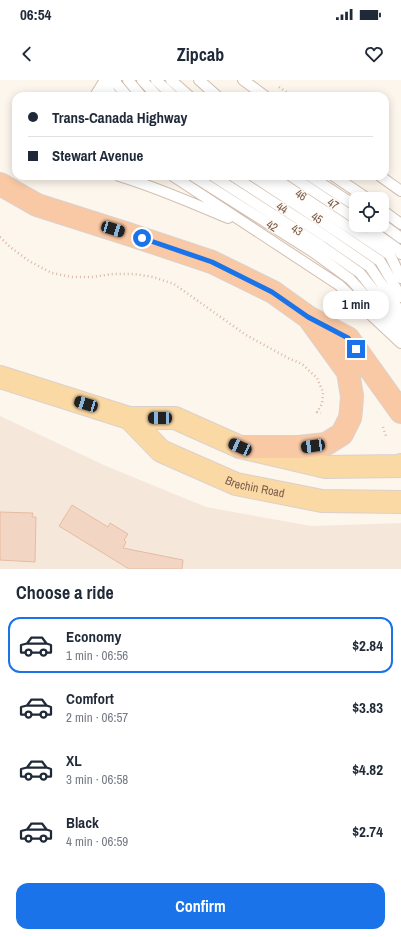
<!DOCTYPE html>
<html lang="en">
<head>
<meta charset="utf-8">
<style>
  :root { --surface:#fff; --page:#f6f6f7; --text:#1f2937; --muted:#747a83; --line:#e0e1e3; --accent:#1a73e8 }
  body { margin:0; font-family:"Archivo Narrow",sans-serif; background:var(--page); color:var(--text); height:100vh; display:flex; flex-direction:column; font-size:15px; white-space:nowrap }
  * { box-sizing:border-box; margin:0 }
  p { font-size:13px; color:var(--muted) }
  .icon { flex:none; width:22px; height:22px; fill:none; stroke:currentColor; stroke-width:2; stroke-linecap:round; stroke-linejoin:round }
  .map { position:relative; height:489px; overflow:hidden }
  .panel { display:flex; flex-direction:column; background:var(--surface); flex:1 }
  .panel>* { flex:none }
  .hud { position:absolute; left:12px; top:12px; width:377px; height:88px; border-radius:12px; box-shadow:0 2px 10px #0003; display:grid; align-content:center; height:88px; padding:0 16px; background:var(--surface) }
  .tools { position:absolute; left:349px; top:112px; display:grid; gap:8px }
  .tools a { display:grid; place-items:center; width:40px; height:40px; border-radius:8px; background:var(--surface); box-shadow:0 2px 10px #0003; font-size:20px }
  .end { position:absolute; width:18px; height:18px; margin:-9px; border:5px solid #1a73e8; background:#fff; box-shadow:0 0 0 2px #fff }
  .from { border-radius:50% }
  .bubble { position:absolute; height:28px; border-radius:12px; background:var(--surface); box-shadow:0 2px 10px #0003; font-size:13px; font-weight:800; line-height:28px; text-align:center }
  .car { position:absolute; width:12px; height:24px; margin:-12px -6px; border-radius:5px; box-shadow:0 0 3px 1px #0007; background:linear-gradient(#222 24%,#8ab4d8 0 40%,#222 0 76%,#8ab4d8 0 86%,#222 0) }
  .hud b { display:flex; align-items:center; gap:14px; height:38px; font-size:15px }
  .hud b+b { border-top:1px solid var(--line) }
  .hud i { width:10px; height:10px; background:var(--text) }
  ul { padding:0; list-style:none }
  li { display:flex; align-items:center; gap:12px; height:56px; margin:0 8px 6px; padding:0 8px; border:2px solid transparent; border-radius:12px }
  li div { flex:1 }
  li b { display:block; font-size:15px }
  li em { font-style:normal; font-weight:800 }
  li.current { border-color:var(--accent) }
  li>.icon { width:36px; height:36px; stroke-width:1.5 }
  h2 { padding:0 16px; font-size:18px; line-height:48px }
  .action { display:flex; gap:8px; margin-top:auto; padding:8px 16px }
  .action a { flex:1; height:46px; border-radius:12px; background:var(--accent); color:#fff; font-size:16px; font-weight:800; line-height:46px; text-align:center }
  .status { display:flex; justify-content:space-between; align-items:center; height:28px; padding:0 20px; background:var(--surface); direction:ltr }
  .status svg { height:11px; fill:currentColor }
  header { display:flex; justify-content:space-between; align-items:center; height:52px; padding:0 16px; background:var(--surface); font-size:18px; font-weight:800 }
  .map>svg:first-child { display:block }
  .residential { fill:#f5e8da }
  .building { fill:#f3d5c3; stroke:#e6bba3 }
  .lines { fill:none; stroke-linecap:round; stroke-linejoin:round }
  .service-casing { stroke:#d1beb0; stroke-width:12 }
  .primary-casing { stroke:#dad1cd; stroke-width:24 }
  .trunk-casing { stroke:#dad1cd; stroke-width:24 }
  .path { stroke:#d9b8a5; stroke-width:2.5; stroke-dasharray:1 3; stroke-linecap:butt }
  .service { stroke:#fff; stroke-width:10 }
  .primary { stroke:#fbd9a5; stroke-width:22 }
  .trunk { stroke:#f9c8a4; stroke-width:22 }
  .route { stroke:#1a73e8; stroke-width:5 }
  .labels { text-anchor:middle; stroke-width:3; stroke-linejoin:round; paint-order:stroke }
  .street-label { font-size:12px; fill:#7a5c4d; stroke:#fffaf3 }
</style>
</head>
<body>
<div class="status"><b>06:54</b><svg viewBox="0 0 49 12"><path d="M0 12V9h3v3zM5 12V6h3v6zM10 12V3h3v9zM15 12V0h3v12zM26 1h20v11H26zM47 4h2v5h-2z"/></svg></div>
<header><svg class="icon" aria-label="back" viewBox="0 0 24 24"><path d="M15 5l-7 7 7 7"/></svg>Zipcab<svg class="icon" aria-label="heart" viewBox="0 0 24 24"><path d="M12 20l-8-8c-3-5 5-10 8-4 3-6 11-1 8 4z"/></svg></header>
<div class="map">
<svg width="401" height="489" viewBox="0 0 401 489">
  <rect width="100%" height="100%" fill="#fdf6ec"/>
  <path class="residential" d="M0 336 106 386 206 427 311 446 401 443V489H0Z"/>
  <path class="building" d="M72 425 108 447 110 443 128 454 124 460 126 462 123 468 183 480 182 489H129L59 446Z
    M0 432 33 433 32 437H36L35 482 0 480Z"/>
  <g class="lines">
    <defs>
      <path id="service" d="M111 0 108 10 113 16
        M116 0V3L127 16
        M128 0 141 16
        M142 0 157 16
        M156 0 173 16
        M171 0 189 16
        M199 0 217 16
        M243 0 265 16
        M95 16 105 0
        M119 96C156 107 192 123 228 138
        M173 96 339 205 401 263
        M193 96 313 172 350 199 401 255
        M213 96 320 165 360 193 401 245
        M233 96 328 158 370 187 401 233
        M253 96 336 151 380 181 401 217
        M271 96 344 144 390 175 401 198
        M291 96 356 139
        M310 96 356 126
        M334 96 368 119
        M380 96 401 111
        M382 130 401 144
        M382 144 401 158
        M364 145 399 170 401 174"/>
      <g id="primary">
        <path d="M0 297 129 338H175L240 367 326 387 399 386 401 385"/>
        <path id="s1" d="M129 338 161 371 236 404 322 421 401 422"/>
      </g>
      <path id="trunk" d="M0 104 37 125 128 154 212 182 273 212 308 237 348 258 401 332
        M240 367H299L326 364 342 354 350 338 351 330 352 316 348 292 311 241"/>
    </defs>
    <use href="#service" class="service-casing"/>
    <use href="#primary" class="primary-casing"/>
    <use href="#trunk" class="trunk-casing"/>
    <path class="path" d="M279 7 292 16
      M0 157 10 167 29 181 52 193 72 197H92L113 194H134L153 197 174 204 246 255 288 278 302 284 317 298 323 312 322 324 317 332 321 333
      M383 347 386 356"/>
    <use href="#service" class="service"/>
    <use href="#primary" class="primary"/>
    <use href="#trunk" class="trunk"/>
  </g>
  <g class="lines">
    <path class="route" d="M142 158 212 182 272 212 308 237 348 258 356 269"/>
  </g>
  <g class="labels">
    <g class="street-label">
      <text transform="translate(301 115) rotate(33)" y="4">46</text>
      <text transform="translate(333 124) rotate(33)" y="4">47</text>
      <text transform="translate(282 128) rotate(33)" y="4">44</text>
      <text transform="translate(317 138) rotate(33)" y="4">45</text>
      <text transform="translate(272 146) rotate(33)" y="4">42</text>
      <text transform="translate(297 150) rotate(33)" y="4">43</text>
      <text dy="4" stroke="none"><textPath href="#s1" startOffset="147">Brechin Road</textPath></text>
    </g>
  </g>
</svg>
<div class="tools">
<a><svg class="icon" aria-label="locate" viewBox="0 0 24 24"><circle cx="12" cy="12" r="6"/><path d="M12 2v4M12 18v4M2 12h4M18 12h4"/></svg></a>
</div>
<i class="end from" style="left:142px;top:158px"></i>
<i class="end" style="left:356px;top:269px"></i>
<div class="bubble" style="left:323px;top:211px;width:66px">1 min</div>
<i class="car" style="left:113px;top:149px;rotate:107deg"></i>
<i class="car" style="left:86px;top:324px;rotate:287deg"></i>
<i class="car" style="left:160px;top:338px;rotate:270deg"></i>
<i class="car" style="left:313px;top:366px;rotate:262deg"></i>
<i class="car" style="left:240px;top:367px;rotate:294deg"></i>
<div class="hud">
<b><i class="from"></i>Trans-Canada Highway</b>
<b><i></i>Stewart Avenue</b>
</div>
</div>
<section class="panel">
<h2>Choose a ride</h2>
<ul>
<li class="current"><svg class="icon" aria-label="car" viewBox="0 0 24 24"><path d="M5 17H2v-5l4-1 3-4h7l3 4 3 1v5h-3M9 17h6M6 11h13"/><circle cx="7" cy="17" r="2"/><circle cx="17" cy="17" r="2"/></svg><div><b>Economy</b><p>1 min · 06:56</p></div><em>$2.84</em></li>
<li><svg class="icon" aria-label="car" viewBox="0 0 24 24"><path d="M5 17H2v-5l4-1 3-4h7l3 4 3 1v5h-3M9 17h6M6 11h13"/><circle cx="7" cy="17" r="2"/><circle cx="17" cy="17" r="2"/></svg><div><b>Comfort</b><p>2 min · 06:57</p></div><em>$3.83</em></li>
<li><svg class="icon" aria-label="car" viewBox="0 0 24 24"><path d="M5 17H2v-5l4-1 3-4h7l3 4 3 1v5h-3M9 17h6M6 11h13"/><circle cx="7" cy="17" r="2"/><circle cx="17" cy="17" r="2"/></svg><div><b>XL</b><p>3 min · 06:58</p></div><em>$4.82</em></li>
<li><svg class="icon" aria-label="car" viewBox="0 0 24 24"><path d="M5 17H2v-5l4-1 3-4h7l3 4 3 1v5h-3M9 17h6M6 11h13"/><circle cx="7" cy="17" r="2"/><circle cx="17" cy="17" r="2"/></svg><div><b>Black</b><p>4 min · 06:59</p></div><em>$2.74</em></li>
</ul>
<div class="action"><a>Confirm</a></div>
</section>
</body>
</html>
